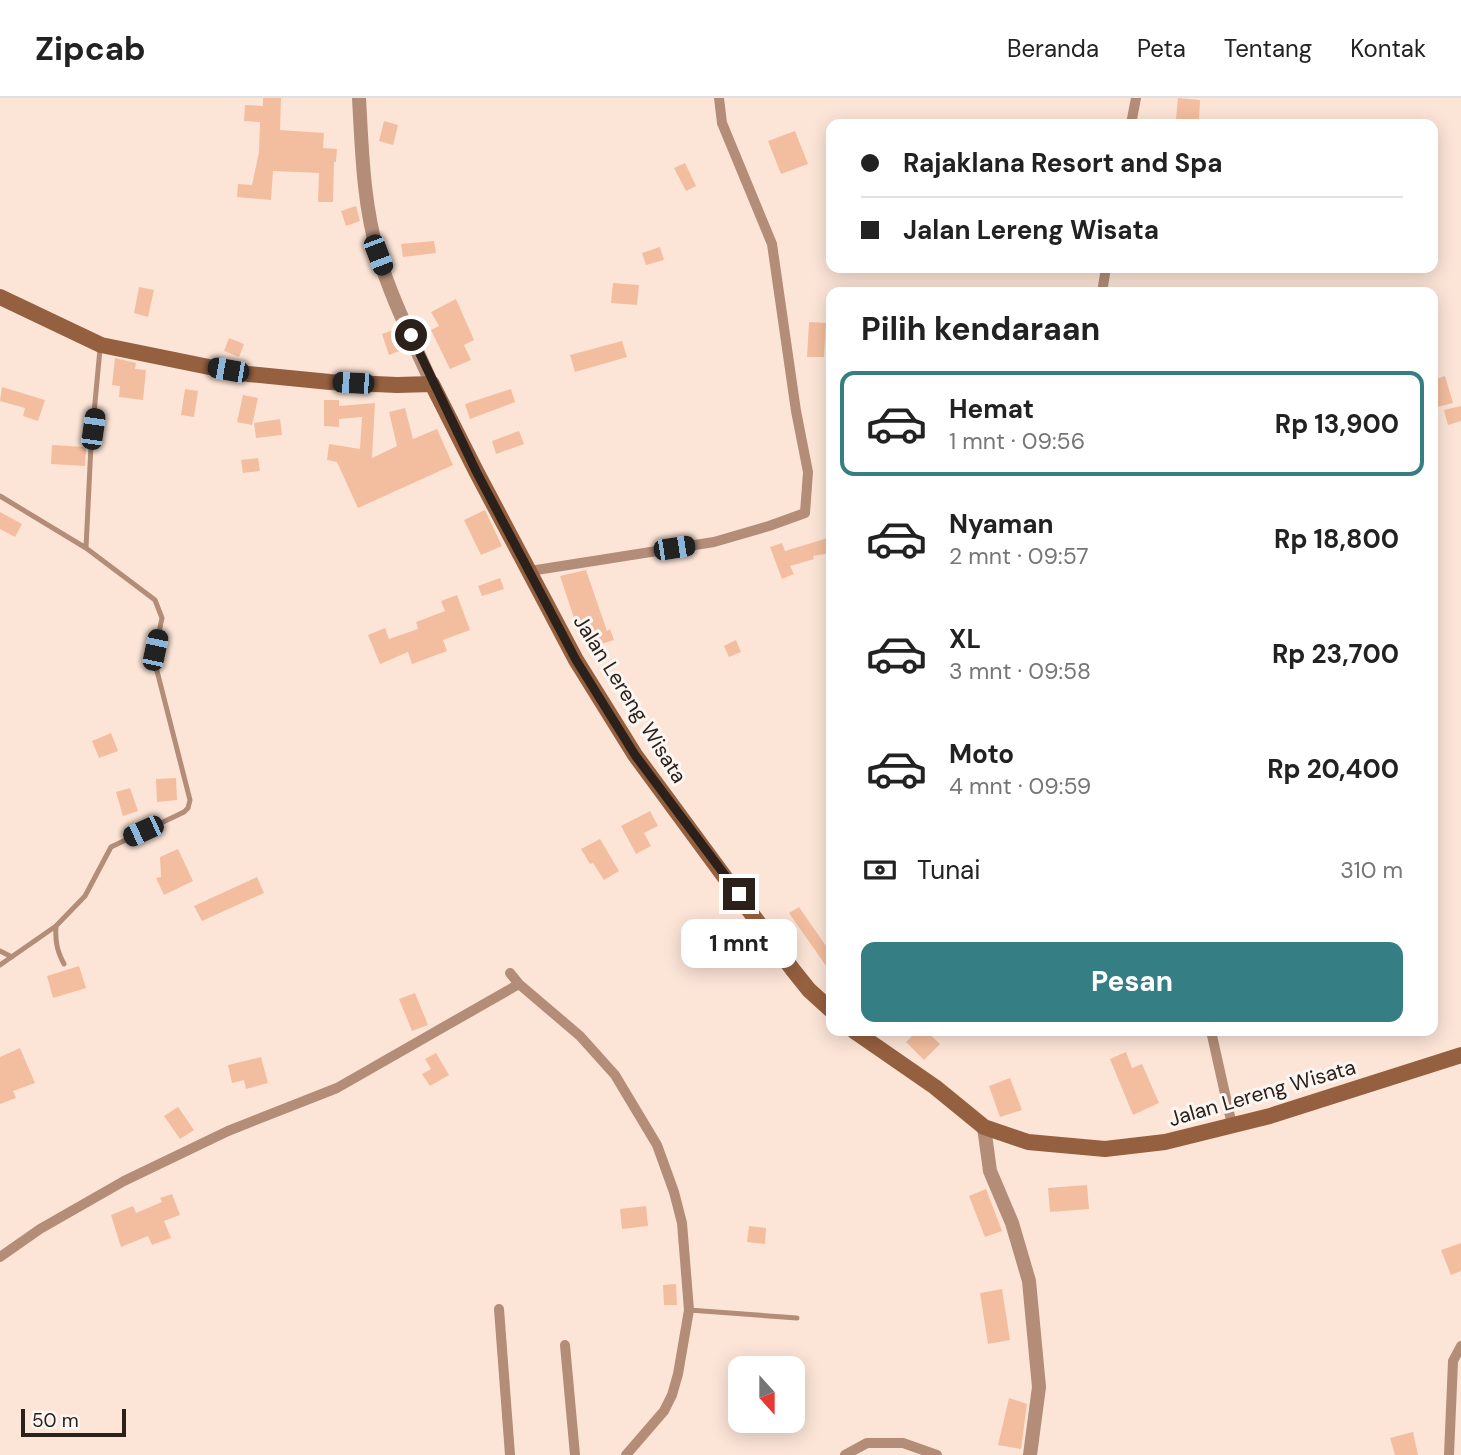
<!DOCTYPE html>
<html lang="id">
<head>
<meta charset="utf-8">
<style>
  :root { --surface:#fff; --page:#f2f2f2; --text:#222; --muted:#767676; --line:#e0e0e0; --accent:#357e83 }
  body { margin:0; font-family:"DM Sans",sans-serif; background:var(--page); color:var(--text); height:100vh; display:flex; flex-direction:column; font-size:26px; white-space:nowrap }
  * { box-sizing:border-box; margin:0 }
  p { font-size:23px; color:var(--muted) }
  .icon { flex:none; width:38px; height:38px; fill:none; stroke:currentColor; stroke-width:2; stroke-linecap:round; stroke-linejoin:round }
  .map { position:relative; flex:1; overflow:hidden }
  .side { position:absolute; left:826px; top:189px; width:612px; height:749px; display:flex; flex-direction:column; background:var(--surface); border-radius:14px; box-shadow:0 4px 18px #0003 }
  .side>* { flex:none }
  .top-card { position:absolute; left:826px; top:21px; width:612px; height:154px; border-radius:14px; box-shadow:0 4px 18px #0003; display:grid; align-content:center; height:154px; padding:0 35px; background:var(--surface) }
  .needle { width:46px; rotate:159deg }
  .buttons { position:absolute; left:728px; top:1258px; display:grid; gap:14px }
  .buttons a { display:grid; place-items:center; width:77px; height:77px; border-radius:14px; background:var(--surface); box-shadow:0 4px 18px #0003; font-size:35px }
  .scale { position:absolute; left:21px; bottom:18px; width:105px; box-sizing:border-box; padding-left:7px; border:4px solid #2b201a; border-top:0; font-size:19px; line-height:24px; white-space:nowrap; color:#2b201a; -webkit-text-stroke:5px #fcf6f3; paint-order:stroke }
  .end { position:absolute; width:32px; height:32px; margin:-16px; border:9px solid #2b201a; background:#fff; box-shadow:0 0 0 4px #fff }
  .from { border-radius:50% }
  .bubble { position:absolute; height:49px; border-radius:14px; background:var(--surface); box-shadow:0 4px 18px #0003; font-size:23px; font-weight:700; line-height:49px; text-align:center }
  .car { position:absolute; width:21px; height:42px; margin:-21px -10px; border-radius:9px; box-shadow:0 0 5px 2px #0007; background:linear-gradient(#222 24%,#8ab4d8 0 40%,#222 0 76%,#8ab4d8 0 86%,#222 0) }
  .top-card b { display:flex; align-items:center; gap:24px; height:66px; font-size:26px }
  .top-card b+b { border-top:2px solid var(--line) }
  .top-card i { width:18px; height:18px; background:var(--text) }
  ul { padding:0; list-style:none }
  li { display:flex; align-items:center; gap:21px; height:105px; margin:0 14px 10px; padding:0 21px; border:4px solid transparent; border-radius:14px }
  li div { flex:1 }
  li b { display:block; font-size:26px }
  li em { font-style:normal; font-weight:700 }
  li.current { border-color:var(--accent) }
  li>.icon { width:63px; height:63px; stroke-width:1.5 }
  h2 { padding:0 35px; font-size:32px; line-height:84px }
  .pay { display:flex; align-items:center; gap:18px; height:77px; padding:0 35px; font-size:26px }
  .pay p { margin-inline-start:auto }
  .primary-button { display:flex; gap:14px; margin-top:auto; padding:14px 35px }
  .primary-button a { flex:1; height:80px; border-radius:14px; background:var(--accent); color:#fff; font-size:28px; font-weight:700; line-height:80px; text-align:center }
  header { display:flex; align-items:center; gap:42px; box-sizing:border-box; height:98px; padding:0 35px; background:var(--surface); border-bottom:2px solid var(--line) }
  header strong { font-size:33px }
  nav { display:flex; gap:38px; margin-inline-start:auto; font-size:24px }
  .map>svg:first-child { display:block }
  .building { fill:#f3be9f }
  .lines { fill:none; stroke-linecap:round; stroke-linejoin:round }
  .service { stroke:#b38d77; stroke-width:5 }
  .minor { stroke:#b38d77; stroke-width:10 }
  .tertiary { stroke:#b38d77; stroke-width:14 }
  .secondary { stroke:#95603f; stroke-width:16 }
  .route { stroke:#2b201a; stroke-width:9 }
  .labels { text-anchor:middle; stroke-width:6; stroke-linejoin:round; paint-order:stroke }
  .street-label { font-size:21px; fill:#2b201a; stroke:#fcf6f3 }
</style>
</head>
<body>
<header>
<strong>Zipcab</strong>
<nav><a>Beranda</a><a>Peta</a><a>Tentang</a><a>Kontak</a></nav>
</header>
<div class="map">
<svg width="1461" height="1357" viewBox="0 0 1461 1357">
  <rect width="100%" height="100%" fill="#fce5d7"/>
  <path class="building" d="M263 0H281L280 32 324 35 323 50 337 51 336 64H334L333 104H318L319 75 273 73 271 102 237 99 238 86 252 87 259 54 260 24 244 23 245 7 263 8Z
    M1178 0 1200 2 1199 23 1176 21Z
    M384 23 398 27 393 47 379 43Z
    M795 33 808 66 781 76 768 43Z
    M685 65 696 88 686 93 674 70Z
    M356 108 360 123 346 128 341 113Z
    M434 143 436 155 403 159 401 146Z
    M660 149 664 162 646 167 642 155Z
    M613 185 639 187 637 207 611 205Z
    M139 189 154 192 148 219 134 215Z
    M456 201 474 242 464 247 471 262 450 271 431 232 439 228 431 214Z
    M809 224 826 225 824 259H807Z
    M396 231 405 251 389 257 382 236Z
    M229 240 244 246 239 259 224 253Z
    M622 243 627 259 575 274 570 257Z
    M115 260 136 265 135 271 146 272 143 302 119 299 120 288 112 287Z
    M1445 278 1453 305 1433 310V282Z
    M2 289 45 302 38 323 23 318 25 310 0 303Z
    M185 291 198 293 194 319 181 317Z
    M511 291 515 304 470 321 465 306Z
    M243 297 258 300 252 327 237 324Z
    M324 302H339V308L375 305 372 360 397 348 389 314 405 310 413 341 437 331 453 367 358 410 337 364 327 362 329 346 360 351 362 319 339 321V329L324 328Z
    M1461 308V323L1448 327 1444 312Z
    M280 321 282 337 256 340 254 325Z
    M519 333 524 346 496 356 492 343Z
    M52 347 86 349 85 368 51 366Z
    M258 360 260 373 243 375 241 362Z
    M485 412 502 448 481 457 464 422Z
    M0 414 22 426 15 439 0 431Z
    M831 439V455L813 458 814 461 790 468 794 476 782 481 770 449 782 445 785 453Z
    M586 472 607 533 610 531 614 542 598 547 592 530 579 535 560 478Z
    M500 480 504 491 482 498 478 488Z
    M457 497 470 532 443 542 447 553 412 566 408 554 380 566 368 537 385 530 389 541 418 531 416 524 445 513 441 503Z
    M736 542 741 554 729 559 724 548Z
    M111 635 118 653 99 660 92 643Z
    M176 680 177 702 157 704 156 681Z
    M130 690 138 713 123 718 116 694Z
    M650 713 658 728 644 735 651 748 636 756 621 728Z
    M600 741 619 773 604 782 593 765 590 766 581 751Z
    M178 751 193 783 164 797 156 780 161 779 160 759Z
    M257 779 264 795 202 823 194 808Z
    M799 809 826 848 831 845V875L789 815Z
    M79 868 86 890 53 900 47 878Z
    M415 895 428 927 412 933 399 901Z
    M917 933H926L940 946 924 962 906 944Z
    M20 950 35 985 13 993 16 1000 0 1006V959Z
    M1126 954 1132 970 1142 966 1159 1005 1133 1017 1110 961Z
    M436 955 449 977 430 988 422 976 431 971 425 961Z
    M261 959 268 985 246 991 244 982 232 985 228 967Z
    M1010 980 1022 1012 1000 1019 989 988Z
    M178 1009 194 1032 180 1041 164 1018Z
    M1087 1087 1089 1111 1050 1114 1048 1090Z
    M986 1091 1002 1133 985 1139 969 1098Z
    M172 1096 180 1117 164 1123 171 1140 152 1147 148 1138 121 1149 111 1117 133 1108 136 1115 162 1104 160 1100Z
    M646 1108 648 1128 622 1131 620 1111Z
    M749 1128 766 1130 765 1146 747 1144Z
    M1461 1145V1173L1451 1177 1441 1152Z
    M676 1186 677 1207H664L663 1187Z
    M1002 1191 1010 1242 988 1246 980 1195Z
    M1009 1300 1027 1306 1021 1351 998 1347Z
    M1413 1334 1418 1357H1395L1390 1340Z"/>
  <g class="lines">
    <path class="service" d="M0 398 86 450 155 502 162 520 155 553 156 569 190 702 188 710 184 714 111 749 85 798 56 828 0 867
      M86 450 91 347 100 251
      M56 828C55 843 57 853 64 866
      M0 853 12 859
      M689 1212 797 1220"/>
    <path class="minor" d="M1131 26 1136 0
      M1102 194 1106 170
      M530 473 714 444 769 428 805 415 808 374 796 313 772 146 722 25 719 0
      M510 875 519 886 580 938 615 977 657 1047 674 1094 682 1125 689 1212 678 1276 672 1297 664 1313 626 1357
      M1211 933 1232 1027
      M0 1159 40 1131 124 1083 228 1033 337 990 519 886
      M499 1211 510 1357
      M565 1247 575 1357
      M845 1357 867 1345H903L937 1357
      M1449 1357 1453 1263 1461 1248"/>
    <path class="tertiary" d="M359 0C362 52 363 105 378 156 391 200 413 243 432 286
      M984 1029 990 1073 1012 1125 1029 1183 1039 1289 1030 1357"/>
    <path class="secondary" d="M0 199 101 247 209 269 248 276 330 284 397 287 432 286 476 373 576 562 635 657 793 872 809 892 831 912
      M854 933 935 989 984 1029 1028 1044 1105 1051 1165 1044 1270 1018 1461 957"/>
  </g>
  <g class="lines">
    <path class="route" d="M411 237 476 373 576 562 635 657 739 796"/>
  </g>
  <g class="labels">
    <g class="street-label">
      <text transform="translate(630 601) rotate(58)" y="7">Jalan Lereng Wisata</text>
      <text transform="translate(1262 995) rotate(-16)" y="7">Jalan Lereng Wisata</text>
    </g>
  </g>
</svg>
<div class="buttons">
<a><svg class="needle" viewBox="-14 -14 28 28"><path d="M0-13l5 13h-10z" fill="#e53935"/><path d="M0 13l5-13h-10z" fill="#767676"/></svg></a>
</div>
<div class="scale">50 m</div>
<i class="end from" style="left:411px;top:237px"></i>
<i class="end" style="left:739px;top:796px"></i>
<div class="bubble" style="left:681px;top:821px;width:116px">1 mnt</div>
<i class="car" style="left:378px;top:157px;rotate:159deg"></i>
<i class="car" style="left:228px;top:272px;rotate:280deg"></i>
<i class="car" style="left:353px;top:285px;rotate:273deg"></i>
<i class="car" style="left:93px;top:331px;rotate:8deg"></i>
<i class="car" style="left:674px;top:450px;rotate:81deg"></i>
<i class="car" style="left:155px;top:552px;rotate:12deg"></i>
<i class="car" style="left:143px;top:733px;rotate:245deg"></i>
<div class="top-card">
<b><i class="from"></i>Rajaklana Resort and Spa</b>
<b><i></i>Jalan Lereng Wisata</b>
</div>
<section class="side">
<h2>Pilih kendaraan</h2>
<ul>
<li class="current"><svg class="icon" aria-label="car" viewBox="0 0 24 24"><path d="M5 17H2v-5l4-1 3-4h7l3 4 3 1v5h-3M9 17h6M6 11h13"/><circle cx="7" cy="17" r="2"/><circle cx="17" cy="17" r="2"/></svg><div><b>Hemat</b><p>1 mnt · 09:56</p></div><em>Rp 13,900</em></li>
<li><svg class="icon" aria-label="car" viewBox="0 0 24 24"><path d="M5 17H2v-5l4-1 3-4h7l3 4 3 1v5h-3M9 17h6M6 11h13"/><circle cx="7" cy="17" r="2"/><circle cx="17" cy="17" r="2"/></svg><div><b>Nyaman</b><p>2 mnt · 09:57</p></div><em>Rp 18,800</em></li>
<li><svg class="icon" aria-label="car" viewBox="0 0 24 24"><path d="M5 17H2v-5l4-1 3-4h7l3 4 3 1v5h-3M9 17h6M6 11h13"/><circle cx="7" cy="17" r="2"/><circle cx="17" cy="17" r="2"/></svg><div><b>XL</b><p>3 mnt · 09:58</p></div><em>Rp 23,700</em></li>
<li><svg class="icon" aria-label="car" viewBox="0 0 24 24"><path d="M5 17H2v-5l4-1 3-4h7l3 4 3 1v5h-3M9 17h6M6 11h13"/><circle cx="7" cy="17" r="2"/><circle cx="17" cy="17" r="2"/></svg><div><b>Moto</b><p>4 mnt · 09:59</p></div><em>Rp 20,400</em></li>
</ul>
<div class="pay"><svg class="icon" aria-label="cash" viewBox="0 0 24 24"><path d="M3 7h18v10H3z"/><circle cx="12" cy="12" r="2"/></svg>Tunai<p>310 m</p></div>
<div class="primary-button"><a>Pesan</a></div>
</section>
</div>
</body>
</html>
